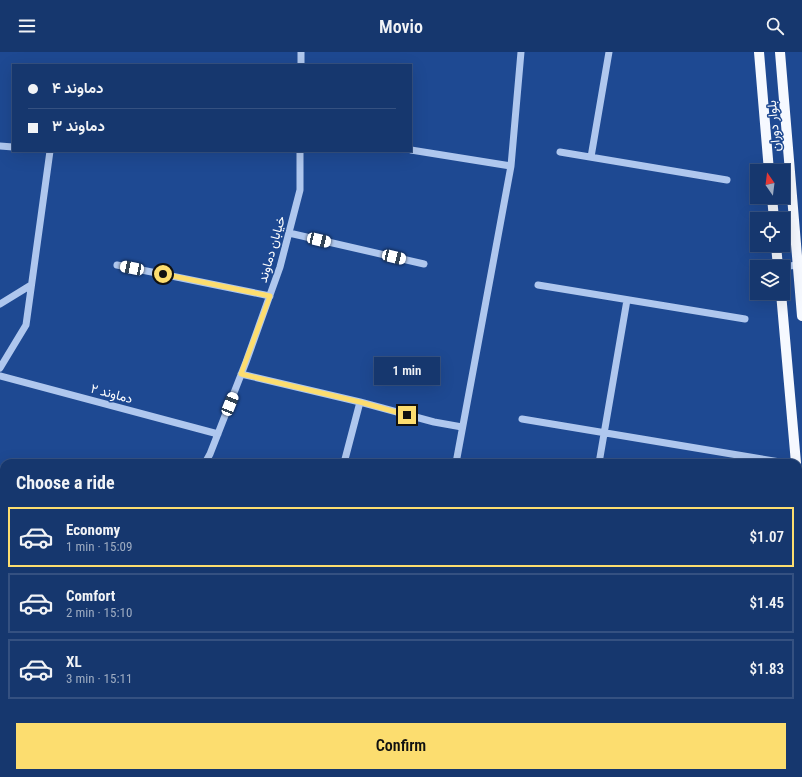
<!DOCTYPE html>
<html lang="en">
<head>
<meta charset="utf-8">
<style>
  :root { --surface:#16376e; --page:#1f3f73; --text:#f1f3f6; --muted:#9eacc2; --line:#355181; --accent:#fcdd6f }
  body { margin:0; font-family:"Roboto Condensed",Vazirmatn,sans-serif; background:var(--page); color:var(--text); height:100vh; display:flex; flex-direction:column; font-size:15px; white-space:nowrap }
  * { box-sizing:border-box; margin:0 }
  p { font-size:13px; color:var(--muted) }
  .icon { flex:none; width:22px; height:22px; fill:none; stroke:currentColor; stroke-width:2; stroke-linecap:round; stroke-linejoin:round }
  .map { position:relative; flex:1; overflow:hidden }
  .side { position:absolute; left:0px; top:407px; width:802px; height:318px; display:flex; flex-direction:column; background:var(--surface); border-radius:12px 12px 0 0; box-shadow:0 4px 16px #0002,0 0 0 1px var(--line) }
  .side>* { flex:none }
  .guide { position:absolute; left:12px; top:12px; width:400px; height:88px; border-radius:0px; box-shadow:0 4px 16px #0002,0 0 0 1px var(--line); display:grid; align-content:center; height:88px; padding:0 16px; background:var(--surface) }
  .needle { width:26px; rotate:346deg }
  .buttons { position:absolute; left:750px; top:112px; display:grid; gap:8px }
  .buttons a { display:grid; place-items:center; width:40px; height:40px; border-radius:0px; background:var(--surface); box-shadow:0 4px 16px #0002,0 0 0 1px var(--line); font-size:20px }
  .end { position:absolute; width:18px; height:18px; margin:-9px; border:5px solid #fcdd6f; background:#111; box-shadow:0 0 0 2px #111 }
  .from { border-radius:50% }
  .bubble { position:absolute; height:28px; border-radius:0px; background:var(--surface); box-shadow:0 4px 16px #0002,0 0 0 1px var(--line); font-size:13px; font-weight:600; line-height:28px; text-align:center }
  .car { position:absolute; width:12px; height:24px; margin:-12px -6px; border-radius:5px; box-shadow:0 0 3px 1px #0007; background:linear-gradient(#fff 24%,#345 0 40%,#fff 0 76%,#345 0 86%,#fff 0) }
  .guide b { display:flex; align-items:center; gap:14px; height:38px; font-size:15px }
  .guide b+b { border-top:1px solid var(--line) }
  .guide i { width:10px; height:10px; background:var(--text) }
  ul { padding:0; list-style:none }
  li { display:flex; align-items:center; gap:12px; height:60px; margin:0 8px 6px; padding:0 8px; border:2px solid var(--line); border-radius:0px }
  li div { flex:1 }
  li b { display:block; font-size:15px }
  li em { font-style:normal; font-weight:600 }
  li.selected { border-color:var(--accent) }
  li>.icon { width:36px; height:36px; stroke-width:1.5 }
  h2 { padding:0 16px; font-size:18px; line-height:48px }
  .primary-button { display:flex; gap:8px; margin-top:auto; padding:8px 16px }
  .primary-button a { flex:1; height:46px; border-radius:0px; background:var(--accent); color:#111; font-size:16px; font-weight:600; line-height:46px; text-align:center }
  header { display:flex; justify-content:space-between; align-items:center; height:52px; padding:0 16px; background:var(--surface); font-size:18px; font-weight:600 }
  .map>svg:first-child { display:block }
  .green { fill:#3262af }
  .lines { fill:none; stroke-linecap:round; stroke-linejoin:round }
  .minor { stroke:#afc7ee; stroke-width:7 }
  .major { stroke:#f6f9ff; stroke-width:10 }
  .route { stroke:#fcdd6f; stroke-width:5 }
  .labels { text-anchor:middle; stroke-width:3; stroke-linejoin:round; paint-order:stroke }
  .street-label { font-size:13px; fill:#fff; stroke:#1e4992 }
</style>
</head>
<body>
<header><svg class="icon" aria-label="menu" viewBox="0 0 24 24"><path d="M4 6h16M4 12h16M4 18h16"/></svg>Movio<svg class="icon" aria-label="search" viewBox="0 0 24 24"><circle cx="10" cy="10" r="6"/><path d="M15 15l6 6"/></svg></header>
<div class="map">
<svg width="802" height="725" viewBox="0 0 802 725">
  <rect width="100%" height="100%" fill="#1e4992"/>
  <path class="green" d="M564 721H771L770 725H564Z"/>
  <g class="lines">
    <path class="minor" d="M301 13V0
      M0 94 13 95
      M411 98 511 114
      M560 100 727 128
      M591 105 609 0
      M289 181 424 212
      M117 213 270 244
      M782 215 797 213
      M538 233 745 267
      M0 252 31 233
      M0 316 26 273 50 99
      M241 322 360 350 434 370 462 375
      M0 324 218 382
      M522 367 786 411
      M205 411 210 402 246 310 280 215 300 138V99
      M344 411 360 350
      M456 411 511 114 521 0
      M599 411 627 248
      M0 482H4
      M0 495 4 499
      M0 551 4 549
      M0 571 4 573
      M168 721 175 725
      M224 721 235 725
      M323 725V721
      M405 725 406 721
      M549 725 550 721"/>
    <path class="major" d="M759 0 769 119
      M780 0 802 264
      M772 145 774 167
      M776 193 778 215
      M781 241 796 411
      M798 439 802 487"/>
  </g>
  <g class="lines">
    <path class="route" d="M163 222 270 244 241 322 360 350 407 363"/>
  </g>
  <g class="labels">
    <g class="street-label">
      <text transform="translate(773 74) rotate(-95)" y="5">بلوار دوران</text>
      <text transform="translate(271 197) rotate(-74)" y="5">خیابان دماوند</text>
      <text transform="translate(112 341) rotate(15)" y="5">دماوند ۲</text>
    </g>
  </g>
</svg>
<div class="buttons">
<a><svg class="needle" viewBox="-14 -14 28 28"><path d="M0-13l5 13h-10z" fill="#e53935"/><path d="M0 13l5-13h-10z" fill="#9eacc2"/></svg></a>
<a><svg class="icon" aria-label="locate" viewBox="0 0 24 24"><circle cx="12" cy="12" r="6"/><path d="M12 2v4M12 18v4M2 12h4M18 12h4"/></svg></a>
<a><svg class="icon" aria-label="layers" viewBox="0 0 24 24"><path d="M12 4l9 5-9 5-9-5zM3 14l9 5 9-5"/></svg></a>
</div>
<i class="end from" style="left:163px;top:222px"></i>
<i class="end" style="left:407px;top:363px"></i>
<div class="bubble" style="left:374px;top:305px;width:66px">1 min</div>
<i class="car" style="left:319px;top:188px;rotate:103deg"></i>
<i class="car" style="left:394px;top:205px;rotate:103deg"></i>
<i class="car" style="left:132px;top:216px;rotate:281deg"></i>
<i class="car" style="left:230px;top:352px;rotate:22deg"></i>
<div class="guide">
<b><i class="from"></i>دماوند ۴</b>
<b><i></i>دماوند ۳</b>
</div>
<section class="side">
<h2>Choose a ride</h2>
<ul>
<li class="selected"><svg class="icon" aria-label="car" viewBox="0 0 24 24"><path d="M5 17H2v-5l4-1 3-4h7l3 4 3 1v5h-3M9 17h6M6 11h13"/><circle cx="7" cy="17" r="2"/><circle cx="17" cy="17" r="2"/></svg><div><b>Economy</b><p>1 min · 15:09</p></div><em>$1.07</em></li>
<li><svg class="icon" aria-label="car" viewBox="0 0 24 24"><path d="M5 17H2v-5l4-1 3-4h7l3 4 3 1v5h-3M9 17h6M6 11h13"/><circle cx="7" cy="17" r="2"/><circle cx="17" cy="17" r="2"/></svg><div><b>Comfort</b><p>2 min · 15:10</p></div><em>$1.45</em></li>
<li><svg class="icon" aria-label="car" viewBox="0 0 24 24"><path d="M5 17H2v-5l4-1 3-4h7l3 4 3 1v5h-3M9 17h6M6 11h13"/><circle cx="7" cy="17" r="2"/><circle cx="17" cy="17" r="2"/></svg><div><b>XL</b><p>3 min · 15:11</p></div><em>$1.83</em></li>
</ul>
<div class="primary-button"><a>Confirm</a></div>
</section>
</div>
</body>
</html>
